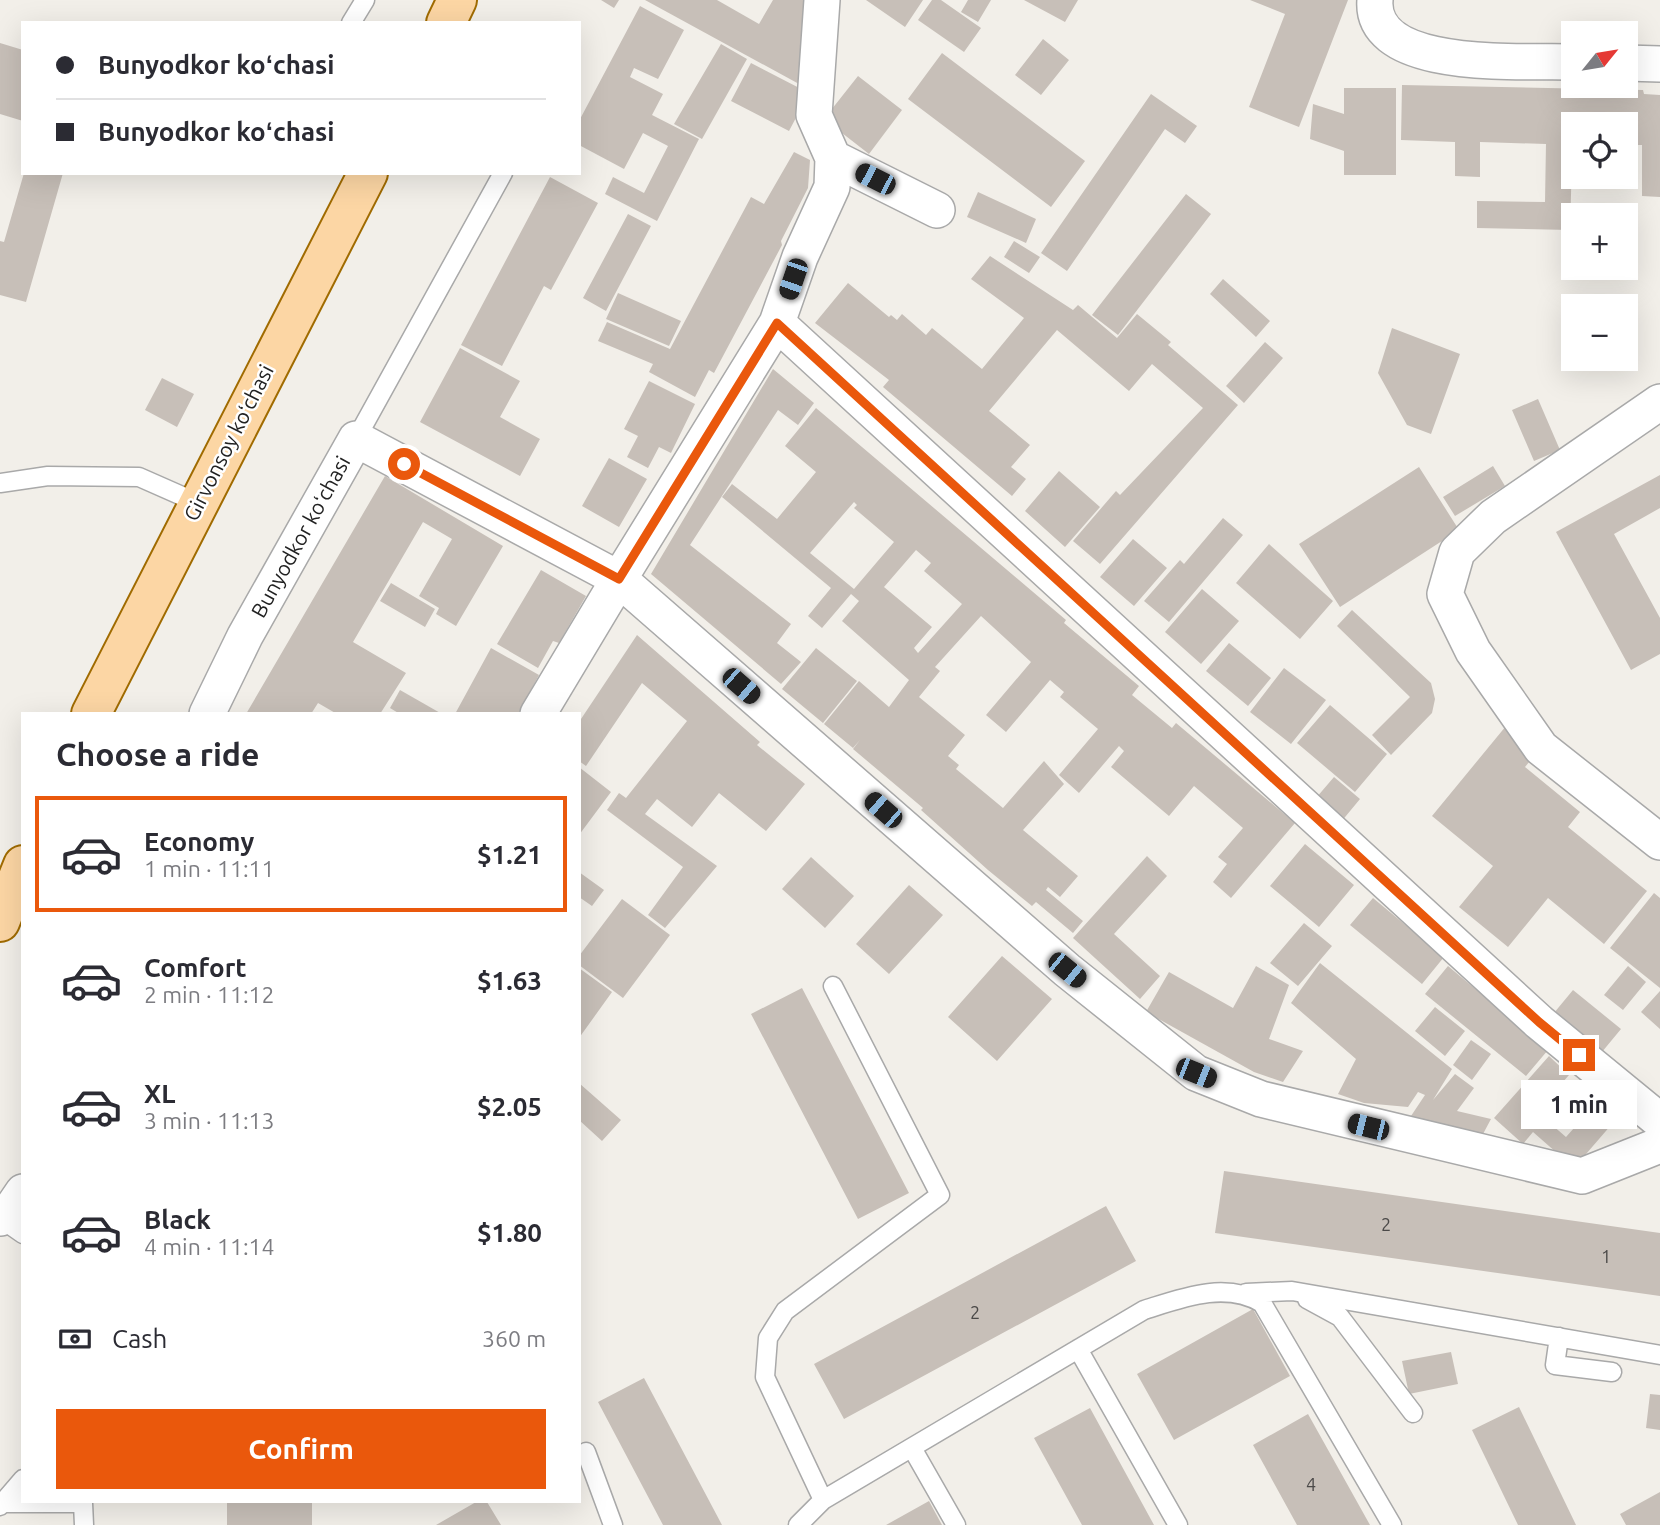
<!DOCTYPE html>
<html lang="en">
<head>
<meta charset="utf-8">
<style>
  :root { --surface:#fff; --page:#f7f7f7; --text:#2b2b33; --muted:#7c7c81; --line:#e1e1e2; --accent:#ea580c }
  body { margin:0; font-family:Ubuntu,sans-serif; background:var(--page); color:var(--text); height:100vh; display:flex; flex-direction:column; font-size:26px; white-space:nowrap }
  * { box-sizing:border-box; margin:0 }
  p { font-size:23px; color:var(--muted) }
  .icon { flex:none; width:38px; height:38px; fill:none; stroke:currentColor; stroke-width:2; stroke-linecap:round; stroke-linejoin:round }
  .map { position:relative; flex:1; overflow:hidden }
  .panel { position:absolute; left:21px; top:712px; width:560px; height:791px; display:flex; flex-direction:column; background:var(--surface); border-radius:0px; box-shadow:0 7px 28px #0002 }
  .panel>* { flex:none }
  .banner { position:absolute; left:21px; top:21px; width:560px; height:154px; border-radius:0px; box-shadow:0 7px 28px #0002; display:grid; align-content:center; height:154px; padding:0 35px; background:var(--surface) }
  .needle { width:46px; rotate:60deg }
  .controls { position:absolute; left:1561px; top:21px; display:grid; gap:14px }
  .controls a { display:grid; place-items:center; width:77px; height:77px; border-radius:0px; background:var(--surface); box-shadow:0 7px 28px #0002; font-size:35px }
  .end { position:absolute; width:32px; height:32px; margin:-16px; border:9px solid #ea580c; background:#fff; box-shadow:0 0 0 4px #fff }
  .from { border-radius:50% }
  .bubble { position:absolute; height:49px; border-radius:0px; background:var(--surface); box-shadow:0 7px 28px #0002; font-size:23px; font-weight:600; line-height:49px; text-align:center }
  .car { position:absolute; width:21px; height:42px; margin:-21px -10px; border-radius:9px; box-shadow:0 0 5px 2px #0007; background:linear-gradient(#222 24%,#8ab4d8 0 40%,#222 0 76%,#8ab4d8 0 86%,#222 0) }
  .banner b { display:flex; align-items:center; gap:24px; height:66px; font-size:26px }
  .banner b+b { border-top:2px solid var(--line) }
  .banner i { width:18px; height:18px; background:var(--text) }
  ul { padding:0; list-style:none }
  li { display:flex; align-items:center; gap:21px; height:116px; margin:0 14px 10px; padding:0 21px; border:4px solid transparent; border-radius:0px }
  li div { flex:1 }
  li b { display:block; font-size:26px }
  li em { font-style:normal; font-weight:600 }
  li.current { border-color:var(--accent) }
  li>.icon { width:63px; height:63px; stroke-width:1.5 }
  h2 { padding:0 35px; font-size:32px; line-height:84px }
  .pay { display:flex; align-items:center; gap:18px; height:77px; padding:0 35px; font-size:26px }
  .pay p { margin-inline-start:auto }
  .button { display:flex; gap:14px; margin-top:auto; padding:14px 35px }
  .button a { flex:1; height:80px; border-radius:0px; background:var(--accent); color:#fff; font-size:28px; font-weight:600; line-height:80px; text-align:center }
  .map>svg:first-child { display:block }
  .building { fill:#c7bfb8; fill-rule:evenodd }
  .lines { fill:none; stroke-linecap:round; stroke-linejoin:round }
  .service-casing { stroke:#a9a9a9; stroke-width:21 }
  .minor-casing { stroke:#a9a9a9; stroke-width:38 }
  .primary-casing { stroke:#a06b00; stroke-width:42 }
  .service { stroke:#fff; stroke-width:18 }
  .minor { stroke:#fff; stroke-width:35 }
  .primary { stroke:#fcd6a4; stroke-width:38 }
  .route { stroke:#ea580c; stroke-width:9 }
  .labels { text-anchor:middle; stroke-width:5; stroke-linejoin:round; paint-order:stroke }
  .number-label { font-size:18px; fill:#4b4948 }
  .street-label { font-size:21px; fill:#222; stroke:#fff }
</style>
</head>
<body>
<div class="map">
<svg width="1660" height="1525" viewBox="0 0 1660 1525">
  <rect width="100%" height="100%" fill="#f2efe9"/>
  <path class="building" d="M601 0H619L614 8Z
    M645 0H717L759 24 773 0H811L810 90Z
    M866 0H923L905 27Z
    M932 0H941L981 28 964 52 918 20Z
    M968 0H991L978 22 961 12Z
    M1024 0H1078L1065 22Z
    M1250 0H1348L1299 127 1249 107 1285 14Z
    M640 6 684 30 658 79 634 68 630 77 663 94 652 115 699 139 657 221 605 194 613 177 644 193 668 146 643 133 624 169 579 145V121Z
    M1043 39 1069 60 1041 95 1015 75Z
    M0 43 23 50V121L0 114Z
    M721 44 747 59 702 139 674 124Z
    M942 53 1085 161 1051 207 908 99Z
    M751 63 809 93 789 131 731 101Z
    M858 76 902 110 869 154 824 119Z
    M1402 85 1643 90 1644 94 1660 95V197L1642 196V145H1626V124H1573L1570 230 1477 228V201L1545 202 1546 144 1480 142V177L1455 176V142L1401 140Z
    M1344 88H1396V175H1344V151L1310 139 1313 104 1344 114Z
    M1151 94 1197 126 1185 143 1165 129 1067 271 1041 253Z
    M794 152 810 160 808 188 781 241 782 245 714 373 709 370 695 397 649 372 653 364 598 341 607 322 670 349 751 197 764 204Z
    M24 173H63L26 302 0 295V241L4 242Z
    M550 177 598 203 551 290 544 286 502 366 461 345Z
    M978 192 1036 219 1026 243 967 217Z
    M1186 194 1211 214 1118 335 1092 315Z
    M628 214 651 226 606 311 583 298Z
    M1014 241 1040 257 1029 273 1004 257Z
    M990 256 1073 310 1078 305 1117 338 1137 314 1171 342 1168 345 1238 405 1100 564 1073 541 1116 491 1120 495 1203 408 1152 364 1129 391 1057 330 989 411 1030 445 1011 467 1026 479 1012 496 883 387 889 380 815 323 848 283 889 317 891 315 897 320 902 314 926 335 932 328 982 369 1024 318 971 279Z
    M1223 279 1270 321 1256 337 1210 294Z
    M618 293 681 321 669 346 606 319Z
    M1392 328 1460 354 1431 434 1407 425 1378 373Z
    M1265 342 1283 358 1244 403 1226 386Z
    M460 348 520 381 500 417 540 439 520 476 420 422Z
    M773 369 814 403 798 425 778 410 690 545 791 624 777 643 801 662 781 684 651 574Z
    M162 378 194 394 177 427 145 410Z
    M649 381 695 404 671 453 659 447 648 468 627 457 638 436 624 429Z
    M1538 399 1560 450 1534 461 1512 410Z
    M816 408 1066 620 1064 623 1139 686 1132 695 1172 728 1176 723 1295 823 1231 898 1213 882 1227 864 1218 857 1243 828 1194 786 1169 816 1111 767 1124 751 1119 746 1079 793 1059 775 1098 729 1060 697 1064 692 1050 680 1006 732 986 715 1031 662 981 616 935 667 940 671 919 697 965 735 948 756 959 765 956 769 1003 808 1044 761 1064 784 1023 830 1078 876 1060 897 1048 887 1046 890 1083 921 1073 933 1036 902 1032 906 988 870 921 810 923 808 853 749 860 740 853 748 824 724 859 681 889 707 909 680 842 621 859 601 851 594 822 628 808 616 831 588 722 497 732 484 777 519 816 472 785 446ZM854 502 857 505 854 508 894 542 854 589 810 553ZM916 550 931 563 924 571 962 604 918 653 914 648 932 627 884 587Z
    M609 458 647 479 619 527 582 506Z
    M1493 466 1505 486 1455 516 1443 497Z
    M1419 467 1459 530 1340 607 1299 544Z
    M1059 471 1100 507 1065 547 1025 511Z
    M1660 475V508L1614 534 1660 618V654L1631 670 1556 532Z
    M385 476 503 546 456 626 436 614 439 608 419 596 452 539 423 522 353 642 406 673 380 714H337L318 703 311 714H246Z
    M1223 518 1243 535 1169 622 1144 601 1180 560 1184 564Z
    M1133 539 1167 568 1134 606 1100 577Z
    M1269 544 1333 601 1300 639 1236 583Z
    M541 570 586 596 559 643 553 641 538 668 497 644Z
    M391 583 435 609 425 627 380 601Z
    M1202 589 1239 621 1201 664 1165 632Z
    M1352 610 1431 683 1435 699 1432 713 1391 755 1372 735 1410 697 1337 626Z
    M637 635 760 742 757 745 805 784 766 831 719 793 692 827 657 799 645 814 717 866 665 928 648 915 683 867 607 810 619 793 626 798 687 721 642 683 586 766 579 761V722Z
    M1229 643 1271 678 1248 706 1206 671Z
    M491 648 539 675 518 714H455Z
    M816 648 857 681 823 723 782 689Z
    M1284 668 1326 700 1291 744 1250 712Z
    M400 690 442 714H400L390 708Z
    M1330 705 1387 754 1355 792 1297 743Z
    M1506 726 1538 751 1525 767 1580 812 1568 827 1647 891 1604 944 1548 898 1508 947 1459 907 1493 866 1432 816Z
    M579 767 611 792 579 835Z
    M1334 777 1360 799 1336 828 1310 805Z
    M1305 844 1354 885 1319 927 1270 886Z
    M1147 856 1167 876 1114 934 1160 976 1140 999 1073 938Z
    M811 857 854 896 825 928 782 889Z
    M579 872 604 890 592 906 579 897Z
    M909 885 943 915 889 974 856 944Z
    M1654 893 1660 898V988L1610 948Z
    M1373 898 1444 957 1422 984 1350 925Z
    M622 899 670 935 623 998 579 965V956Z
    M1304 923 1332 946 1298 986 1270 963Z
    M1002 956 1052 999 997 1061 948 1017Z
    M1320 963 1452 1069 1433 1100 1455 1074 1474 1088 1457 1111 1491 1119 1483 1134 1407 1122 1425 1095 1418 1092 1408 1107 1364 1103 1338 1094 1356 1059 1291 1003Z
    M1256 966 1289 985 1269 1039 1303 1051 1283 1082 1254 1072 1146 1012 1169 972 1233 1008Z
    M1448 966 1548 1050 1526 1076 1425 994Z
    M1628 966 1646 982 1623 1010 1604 995Z
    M579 968 612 992 579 1038Z
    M802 988 909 1193 858 1219 751 1014Z
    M1573 990 1621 1029 1597 1058 1549 1019Z
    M1660 991V1029L1641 1012Z
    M1435 1007 1465 1031 1445 1056 1415 1031Z
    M1471 1040 1491 1054 1472 1080 1453 1065Z
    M1549 1056 1569 1075 1537 1112 1566 1137 1599 1100 1618 1117 1574 1168 1533 1132 1523 1144 1494 1118Z
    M579 1083 621 1120 602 1141 579 1120Z
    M1224 1171 1660 1233V1296L1215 1233Z
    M1106 1206 1136 1261 844 1419 814 1364Z
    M1253 1309 1290 1376 1174 1440 1137 1374Z
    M1451 1352 1458 1384 1409 1394 1402 1361Z
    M644 1378 722 1525H663L598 1402Z
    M1650 1394 1660 1395V1430L1646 1428Z
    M1519 1407 1576 1525H1518L1472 1430Z
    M1090 1408 1154 1525H1082L1034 1438Z
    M1308 1414 1370 1525H1297L1253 1445Z
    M1660 1492V1525H1626L1620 1514Z
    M929 1501 942 1525H886Z
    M227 1502H312V1525H227Z
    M476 1502H487L501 1525H436Z"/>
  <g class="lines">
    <defs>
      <path id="service" d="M351 23 365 0
        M356 439 503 173
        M0 483 48 476 139 477 198 503
        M0 1218 23 1234
        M1246 1293 1292 1291 1660 1355
        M1307 1299 1340 1317 1413 1413
        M1559 1337 1555 1365 1612 1372
        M1078 1349 1178 1525
        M912 1448 956 1525
        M586 1452 613 1525
        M823 1500 765 1377 768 1338 785 1311 940 1195 833 986
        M4 1503H83L84 1525
        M0 1506 23 1479
        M798 1525 823 1500 1144 1310C1182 1298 1225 1281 1262 1303L1392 1525"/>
      <path id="minor" d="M1375 0C1369 73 1526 60 1573 62
        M1626 63 1660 64
        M833 158 937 210
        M777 323 1539 1022 1660 1121
        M1660 402 1493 517 1457 552 1445 594 1473 651 1541 748 1660 842
        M207 714 245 636 356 439 619 579 777 323 800 257 832 187 833 158 814 115 822 0
        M538 714 619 579 1067 970 1196 1073 1261 1099 1582 1176 1660 1145
        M1 1218 10 1211 23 1192"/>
      <path id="primary" d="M446 23 457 0
        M91 714 368 173
        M0 922 23 865"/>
    </defs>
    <use href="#service" class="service-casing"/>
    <use href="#minor" class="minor-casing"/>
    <use href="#primary" class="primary-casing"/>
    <use href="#service" class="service"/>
    <use href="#minor" class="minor"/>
    <use href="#primary" class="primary"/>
  </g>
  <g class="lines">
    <path class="route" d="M404 464 619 579 777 323 1539 1022 1579 1055"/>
  </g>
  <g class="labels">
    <g class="number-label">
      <text x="1386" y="1231">2</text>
      <text x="1606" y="1263">1</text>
      <text x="975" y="1319">2</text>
      <text x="1311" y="1491">4</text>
    </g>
    <g class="street-label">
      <text transform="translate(229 443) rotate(-63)" y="7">Girvonsoy koʻchasi</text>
      <text transform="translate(301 537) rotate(-61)" y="7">Bunyodkor koʻchasi</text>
    </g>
  </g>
</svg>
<div class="controls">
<a><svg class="needle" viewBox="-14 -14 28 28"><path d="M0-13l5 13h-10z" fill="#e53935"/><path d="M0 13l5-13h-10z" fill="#7c7c81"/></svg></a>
<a><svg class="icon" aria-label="locate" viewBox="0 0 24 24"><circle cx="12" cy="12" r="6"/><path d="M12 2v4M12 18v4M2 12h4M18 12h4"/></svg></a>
<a>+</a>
<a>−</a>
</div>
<i class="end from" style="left:404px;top:464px"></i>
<i class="end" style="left:1579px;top:1055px"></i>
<div class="bubble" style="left:1521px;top:1080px;width:116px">1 min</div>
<i class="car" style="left:875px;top:179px;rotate:297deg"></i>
<i class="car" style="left:793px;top:279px;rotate:199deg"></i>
<i class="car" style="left:741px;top:686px;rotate:131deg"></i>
<i class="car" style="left:883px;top:810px;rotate:311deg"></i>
<i class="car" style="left:1067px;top:970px;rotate:129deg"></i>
<i class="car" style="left:1196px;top:1073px;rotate:112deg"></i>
<i class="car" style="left:1368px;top:1127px;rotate:284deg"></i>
<div class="banner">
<b><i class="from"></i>Bunyodkor koʻchasi</b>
<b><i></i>Bunyodkor koʻchasi</b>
</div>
<section class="panel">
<h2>Choose a ride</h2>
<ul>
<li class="current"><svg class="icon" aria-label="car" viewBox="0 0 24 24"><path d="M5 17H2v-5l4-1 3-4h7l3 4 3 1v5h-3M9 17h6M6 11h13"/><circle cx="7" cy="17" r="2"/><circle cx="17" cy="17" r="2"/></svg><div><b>Economy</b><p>1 min · 11:11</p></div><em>$1.21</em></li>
<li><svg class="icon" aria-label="car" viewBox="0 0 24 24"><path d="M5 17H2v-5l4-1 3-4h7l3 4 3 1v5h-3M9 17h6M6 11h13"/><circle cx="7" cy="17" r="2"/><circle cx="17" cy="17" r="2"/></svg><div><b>Comfort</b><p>2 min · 11:12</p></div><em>$1.63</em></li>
<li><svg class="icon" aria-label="car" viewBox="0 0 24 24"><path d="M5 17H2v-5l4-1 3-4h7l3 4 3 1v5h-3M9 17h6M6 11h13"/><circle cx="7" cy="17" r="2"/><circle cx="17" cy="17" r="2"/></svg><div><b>XL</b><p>3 min · 11:13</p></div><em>$2.05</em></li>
<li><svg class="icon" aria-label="car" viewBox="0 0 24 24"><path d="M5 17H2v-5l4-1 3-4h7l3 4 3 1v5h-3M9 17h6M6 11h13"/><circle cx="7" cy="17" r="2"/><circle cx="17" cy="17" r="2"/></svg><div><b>Black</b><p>4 min · 11:14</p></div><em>$1.80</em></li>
</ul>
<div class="pay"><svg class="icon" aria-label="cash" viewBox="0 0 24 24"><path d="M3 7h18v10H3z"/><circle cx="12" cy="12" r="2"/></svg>Cash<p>360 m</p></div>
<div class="button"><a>Confirm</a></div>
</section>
</div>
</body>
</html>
